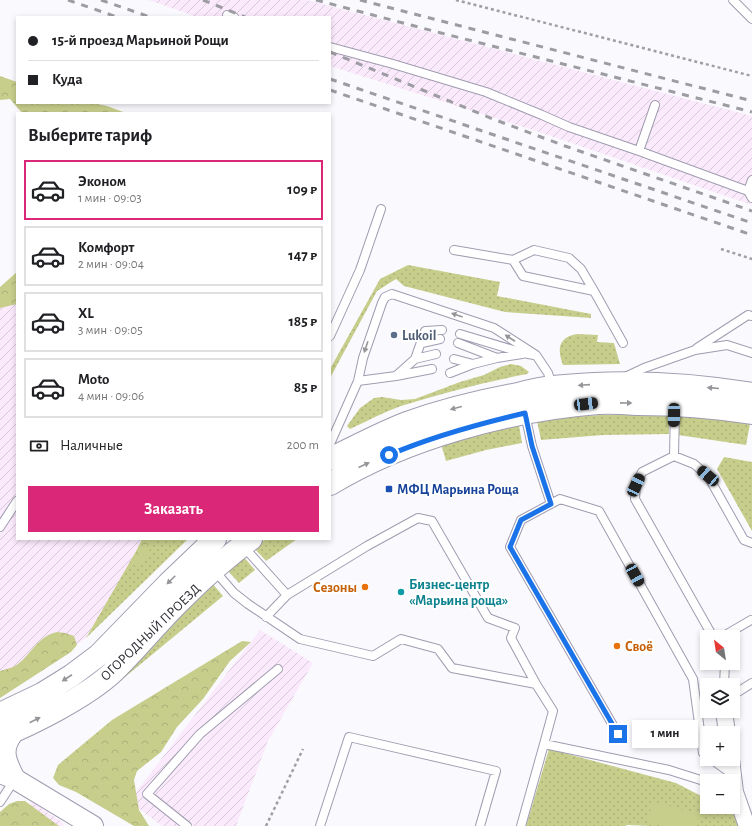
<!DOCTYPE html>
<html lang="ru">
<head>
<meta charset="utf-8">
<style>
  :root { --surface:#fff; --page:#f2f2f2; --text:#202124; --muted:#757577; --line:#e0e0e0; --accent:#db2777 }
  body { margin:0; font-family:"Alegreya Sans",sans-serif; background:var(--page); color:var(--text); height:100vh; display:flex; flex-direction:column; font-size:15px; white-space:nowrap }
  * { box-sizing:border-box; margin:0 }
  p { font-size:13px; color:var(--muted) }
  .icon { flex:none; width:22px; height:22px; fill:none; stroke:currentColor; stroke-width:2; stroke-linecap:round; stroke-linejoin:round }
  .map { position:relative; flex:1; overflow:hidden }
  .details { position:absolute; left:16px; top:112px; width:315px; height:428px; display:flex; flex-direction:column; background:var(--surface); border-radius:0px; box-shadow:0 2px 6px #0003 }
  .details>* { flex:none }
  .hud { position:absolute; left:16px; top:16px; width:315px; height:88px; border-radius:0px; box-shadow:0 2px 6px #0003; display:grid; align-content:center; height:88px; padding:0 12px; background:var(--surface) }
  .needle { width:26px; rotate:330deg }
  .tools { position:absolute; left:700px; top:630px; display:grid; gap:8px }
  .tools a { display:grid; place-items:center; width:40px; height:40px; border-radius:0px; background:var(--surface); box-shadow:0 2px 6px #0003; font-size:20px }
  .end { position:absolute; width:18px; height:18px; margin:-9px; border:5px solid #1a73e8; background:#fff; box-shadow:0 0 0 2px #fff }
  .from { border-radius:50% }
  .bubble { position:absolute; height:28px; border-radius:0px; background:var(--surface); box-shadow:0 2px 6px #0003; font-size:13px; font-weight:700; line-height:28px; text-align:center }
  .car { position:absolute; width:12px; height:24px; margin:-12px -6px; border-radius:5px; box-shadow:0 0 3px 1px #0007; background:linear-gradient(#222 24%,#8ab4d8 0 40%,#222 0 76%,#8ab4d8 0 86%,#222 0) }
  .hud b { display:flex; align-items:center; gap:14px; height:38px; font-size:15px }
  .hud b+b { border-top:1px solid var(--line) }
  .hud i { width:10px; height:10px; background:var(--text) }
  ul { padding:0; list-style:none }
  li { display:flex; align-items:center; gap:12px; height:60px; margin:0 8px 6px; padding:0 4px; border:2px solid var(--line); border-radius:0px }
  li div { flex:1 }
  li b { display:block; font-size:15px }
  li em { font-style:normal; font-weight:700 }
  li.active { border-color:var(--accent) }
  li>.icon { width:36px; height:36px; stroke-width:1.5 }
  h2 { padding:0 12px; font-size:18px; line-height:48px }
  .pay { display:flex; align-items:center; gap:10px; height:44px; padding:0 12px; font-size:15px }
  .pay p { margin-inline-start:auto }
  .primary-button { display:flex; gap:8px; margin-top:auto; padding:8px 12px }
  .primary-button a { flex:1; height:46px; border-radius:0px; background:var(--accent); color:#fff; font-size:16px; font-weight:700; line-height:46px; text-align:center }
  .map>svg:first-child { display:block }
  .industrial { fill:url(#industrial-furrows) }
  .grass { fill:url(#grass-dots) }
  .forest { fill:url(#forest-crowns) }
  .park { fill:#c7ce8c }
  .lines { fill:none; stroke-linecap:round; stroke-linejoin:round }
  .service-casing { stroke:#a09cb0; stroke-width:10 }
  .minor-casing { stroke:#a09cb0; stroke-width:18 }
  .tertiary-casing { stroke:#a09cb0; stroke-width:22 }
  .secondary-casing { stroke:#a09cb0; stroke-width:24 }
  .path { stroke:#9e9ea4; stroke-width:2.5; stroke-dasharray:3 3; stroke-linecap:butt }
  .service { stroke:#fff; stroke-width:8 }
  .minor { stroke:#fff; stroke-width:16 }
  .tertiary { stroke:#fff; stroke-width:20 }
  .secondary { stroke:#fff; stroke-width:22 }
  .rail { stroke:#9c9ca2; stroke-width:3; stroke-dasharray:7 7; stroke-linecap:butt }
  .oneway { fill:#96969a }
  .route { stroke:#1a73e8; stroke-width:5 }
  .service-dot { fill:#5c6f8a; stroke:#fff; stroke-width:1.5 }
  .transit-dot { fill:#1a4fb4; stroke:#fff; stroke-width:1.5 }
  .food-dot { fill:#e8710a; stroke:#fff; stroke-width:1.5 }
  .culture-dot { fill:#0f9aa8; stroke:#fff; stroke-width:1.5 }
  .labels { text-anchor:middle; stroke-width:4; stroke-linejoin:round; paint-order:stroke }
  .service-label { font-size:14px; font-weight:bold; fill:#4e5e75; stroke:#fff; text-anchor:start }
  .transit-label { font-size:14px; font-weight:bold; fill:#164399; stroke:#fff; text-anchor:start }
  .culture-label { font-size:14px; font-weight:bold; fill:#0d838f; stroke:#fff; text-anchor:start }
  .food-label { font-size:14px; font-weight:bold; fill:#c56008; stroke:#fff; text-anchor:end }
  .street-label { font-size:14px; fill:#2e2d35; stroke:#fff }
</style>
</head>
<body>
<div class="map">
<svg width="752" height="826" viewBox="0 0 752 826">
  <defs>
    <pattern id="industrial-furrows" width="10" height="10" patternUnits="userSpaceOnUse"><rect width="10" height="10" fill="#fbeafc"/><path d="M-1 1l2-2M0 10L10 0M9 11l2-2" fill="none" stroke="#d7c9d9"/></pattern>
    <pattern id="grass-dots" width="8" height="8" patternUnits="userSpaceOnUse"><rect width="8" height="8" fill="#c7ce8c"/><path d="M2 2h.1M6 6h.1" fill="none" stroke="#abb179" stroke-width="1.8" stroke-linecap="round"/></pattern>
    <pattern id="forest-crowns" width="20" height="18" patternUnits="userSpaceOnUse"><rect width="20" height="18" fill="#c7ce8c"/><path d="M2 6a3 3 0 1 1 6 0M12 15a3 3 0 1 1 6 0" fill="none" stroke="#abb179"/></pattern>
  </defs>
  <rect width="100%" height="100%" fill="#fafafe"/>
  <path class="industrial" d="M149 0H307L752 116V205L539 132 330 66V17H197Z
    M17 281V539H143L86 638 58 657 0 684V291Z
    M260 630 313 663 268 741 236 826H162L129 801Z
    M33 803 62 822 64 826H5L17 806Z"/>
  <path class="grass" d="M408 265 500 282 497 296 591 314V318L505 312 404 286 396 279 377 291 330 378V369L380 279Z
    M577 334 598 335 597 342 614 343 620 364 563 365C557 350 558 337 577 334Z
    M511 364 521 366 529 372 527 374C485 382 442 393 401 406 384 412 367 421 350 429L347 426 360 408 374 398 382 397 401 400 415 399 460 382 484 375 500 367Z
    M600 415H669V434L603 435 541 440 537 421 557 418Z
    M680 415 713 418 750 424 746 445 678 435Z
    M519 425 522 443 486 450 446 461 441 444 457 439Z
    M724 457 752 462V531L717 469Z
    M143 539H188L86 638Z
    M266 539H297L266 561 254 548Z
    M243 556 255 570 239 583 227 570Z
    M212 583 223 596 119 682 89 702Z
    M549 749 676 783 707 799V807H722L739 816 743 826H649L627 825 625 826H526Z"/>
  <path class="forest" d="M0 76 17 82V103H93L107 106 126 113H22L10 99 0 100Z
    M17 272V304L0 308V287Z
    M142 539H155L144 560 129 568Z
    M57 632 65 633 74 636 77 645 71 652 0 698V671C6 669 13 668 18 664 33 652 37 637 57 632Z
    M242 641 251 642 230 661 203 699 177 727 161 752 137 771 134 780 139 810 149 826H134L76 792 59 785 53 778 58 765 112 720Z
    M17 801H25L59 826H0V812L9 804Z"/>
  <path class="park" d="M653 801 700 815 696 826H664L647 821Z"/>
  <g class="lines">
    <defs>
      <path id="service" d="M733 0 752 19
        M227 15 234 17
        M330 47 393 64 486 92 542 115 569 127 639 151 748 191 752 198
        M639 151 655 105
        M748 191 752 180
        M454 250 513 260 523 276 594 291 623 343
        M513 260 534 250 569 258 581 269 594 291
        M460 334 523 353 534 355
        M330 336 360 270 381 209
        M422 343 440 339
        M458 343 497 358 522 354
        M697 348 748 315 752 316
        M415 359 436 354
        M454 359 473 364 497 358
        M450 373 473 364
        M397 375 415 359 425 331 442 330
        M625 377 644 368 695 350 727 345 752 353
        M358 381 396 376 432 369
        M525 414 532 446 551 504
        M330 444 358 381 363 358 382 303 385 297 392 294 494 328 536 355 548 373 552 385
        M674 456 675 407
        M0 527 17 501
        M244 547 287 595
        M214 570 234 593 248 604 300 639 373 656 401 639 438 649 452 668 536 684 511 638 515 628 488 618 432 521 418 518 367 546 287 595 266 617
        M713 637 635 499 636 485 642 472 674 456 694 464 708 476 744 540 752 543
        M722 637 751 620
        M536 684 553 711 544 744
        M724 685 725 663
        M733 695 752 683
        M618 734 510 547 521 520 560 499 599 511 693 679 703 753 707 756
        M711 759 732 774
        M0 802 15 779
        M187 826 147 794 200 734 278 669
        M320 826 349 737 496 771 480 826
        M521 826 544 744 669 770 707 782"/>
      <path id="minor" d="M724 711 727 733
        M731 759 735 792 747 826"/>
      <path id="tertiary" d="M15 731C0 748 5 760 15 779
        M0 773 15 779 93 826"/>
      <path id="secondary" d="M330 459C355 447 381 433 407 423 443 410 480 401 518 394 529 391 541 388 553 387 619 380 687 383 752 394
        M330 484C406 438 509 410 598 403 611 402 624 403 637 404 676 404 714 407 752 413
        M0 714 42 694 71 676 99 655 168 584 215 539
        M0 737C34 723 86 697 113 672 137 649 158 622 182 599 203 578 227 557 251 539"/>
    </defs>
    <use href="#service" class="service-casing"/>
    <use href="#minor" class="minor-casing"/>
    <use href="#tertiary" class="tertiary-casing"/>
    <use href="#secondary" class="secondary-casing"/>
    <path class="path" d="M456 0 752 76
      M721 249 752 259
      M266 826 303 749"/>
    <use href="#service" class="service"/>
    <use href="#minor" class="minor"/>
    <use href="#tertiary" class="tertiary"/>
    <use href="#secondary" class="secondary"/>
    <path class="rail" d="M68 0 117 17
      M101 0 150 17
      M203 0 245 17
      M316 0 441 33 752 112
      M360 0 752 101
      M330 52 493 119 565 146 752 211
      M330 79 752 223
      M330 90 752 235"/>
  </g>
  <defs><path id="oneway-solid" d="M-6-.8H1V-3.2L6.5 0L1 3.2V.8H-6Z"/></defs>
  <g class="oneway">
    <use href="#oneway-solid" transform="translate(457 315) rotate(-161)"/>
    <use href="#oneway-solid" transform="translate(510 338) rotate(-147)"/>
    <use href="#oneway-solid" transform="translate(366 347) rotate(109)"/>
    <use href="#oneway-solid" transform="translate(584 385) rotate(176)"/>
    <use href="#oneway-solid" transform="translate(713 388) rotate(-175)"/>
    <use href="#oneway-solid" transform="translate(626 403) rotate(1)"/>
    <use href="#oneway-solid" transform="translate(456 408) rotate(165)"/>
    <use href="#oneway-solid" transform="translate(364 465) rotate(-24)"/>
    <use href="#oneway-solid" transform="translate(171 580) rotate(135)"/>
    <use href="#oneway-solid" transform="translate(67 678) rotate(147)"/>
    <use href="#oneway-solid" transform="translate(35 720) rotate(-27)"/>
  </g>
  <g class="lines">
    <path class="route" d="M389 455C433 436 478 424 525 413L532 446 551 504 521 520 510 547 618 734"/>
  </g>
  <circle class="service-dot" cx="394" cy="335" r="4"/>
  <rect class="transit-dot" x="385" y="485" width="8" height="8" rx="2"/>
  <g class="food-dot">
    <circle cx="365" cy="587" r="4"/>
    <circle cx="617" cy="646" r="4"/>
  </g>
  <circle class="culture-dot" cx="401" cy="592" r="4"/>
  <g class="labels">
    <g class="service-label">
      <text x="402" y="340">Lukoil</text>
    </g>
    <g class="transit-label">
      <text x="397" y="494">МФЦ Марьина Роща</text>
    </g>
    <g class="culture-label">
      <text x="409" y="589">Бизнес-центр<tspan x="409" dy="16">«Марьина роща»</tspan></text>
    </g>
    <g class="food-label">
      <text x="357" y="592">Сезоны</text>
      <text x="625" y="651" text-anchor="start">Своё</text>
    </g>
    <g class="street-label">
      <text transform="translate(150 632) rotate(-44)" y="5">ОГОРОДНЫЙ ПРОЕЗД</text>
    </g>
  </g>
</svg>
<div class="tools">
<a><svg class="needle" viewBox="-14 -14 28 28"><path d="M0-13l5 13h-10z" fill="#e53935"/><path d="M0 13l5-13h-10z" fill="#757577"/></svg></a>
<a><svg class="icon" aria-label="layers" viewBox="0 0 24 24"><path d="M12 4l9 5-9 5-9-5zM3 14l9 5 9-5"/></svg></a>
<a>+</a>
<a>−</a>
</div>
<i class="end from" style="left:389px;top:455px"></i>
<i class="end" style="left:618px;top:734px"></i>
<div class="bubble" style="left:632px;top:720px;width:66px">1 мин</div>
<i class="car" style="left:586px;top:404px;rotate:83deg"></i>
<i class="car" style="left:674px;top:415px;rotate:181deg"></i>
<i class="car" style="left:708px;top:476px;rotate:311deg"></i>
<i class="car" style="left:636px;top:485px;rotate:25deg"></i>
<i class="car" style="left:635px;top:575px;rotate:151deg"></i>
<div class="hud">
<b><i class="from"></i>15-й проезд Марьиной Рощи</b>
<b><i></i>Куда</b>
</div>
<section class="details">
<h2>Выберите тариф</h2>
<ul>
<li class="active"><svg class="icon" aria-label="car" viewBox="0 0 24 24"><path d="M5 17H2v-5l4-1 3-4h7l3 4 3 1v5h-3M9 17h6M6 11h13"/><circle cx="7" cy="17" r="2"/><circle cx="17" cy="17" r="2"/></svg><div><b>Эконом</b><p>1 мин · 09:03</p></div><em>109 ₽</em></li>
<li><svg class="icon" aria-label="car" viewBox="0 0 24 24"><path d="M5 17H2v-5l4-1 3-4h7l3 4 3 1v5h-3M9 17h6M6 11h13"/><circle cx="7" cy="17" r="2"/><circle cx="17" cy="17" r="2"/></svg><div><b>Комфорт</b><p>2 мин · 09:04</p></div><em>147 ₽</em></li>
<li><svg class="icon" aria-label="car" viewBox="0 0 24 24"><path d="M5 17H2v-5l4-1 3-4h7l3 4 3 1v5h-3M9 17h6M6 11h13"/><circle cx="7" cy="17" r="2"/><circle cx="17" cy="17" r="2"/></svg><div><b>XL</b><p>3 мин · 09:05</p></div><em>185 ₽</em></li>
<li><svg class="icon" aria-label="car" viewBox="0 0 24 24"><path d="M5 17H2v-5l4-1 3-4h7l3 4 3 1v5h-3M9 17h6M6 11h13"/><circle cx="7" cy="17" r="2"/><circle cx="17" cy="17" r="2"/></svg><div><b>Moto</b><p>4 мин · 09:06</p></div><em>85 ₽</em></li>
</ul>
<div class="pay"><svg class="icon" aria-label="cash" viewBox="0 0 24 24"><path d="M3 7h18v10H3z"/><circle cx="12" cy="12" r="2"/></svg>Наличные<p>200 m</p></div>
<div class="primary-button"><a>Заказать</a></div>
</section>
</div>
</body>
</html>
